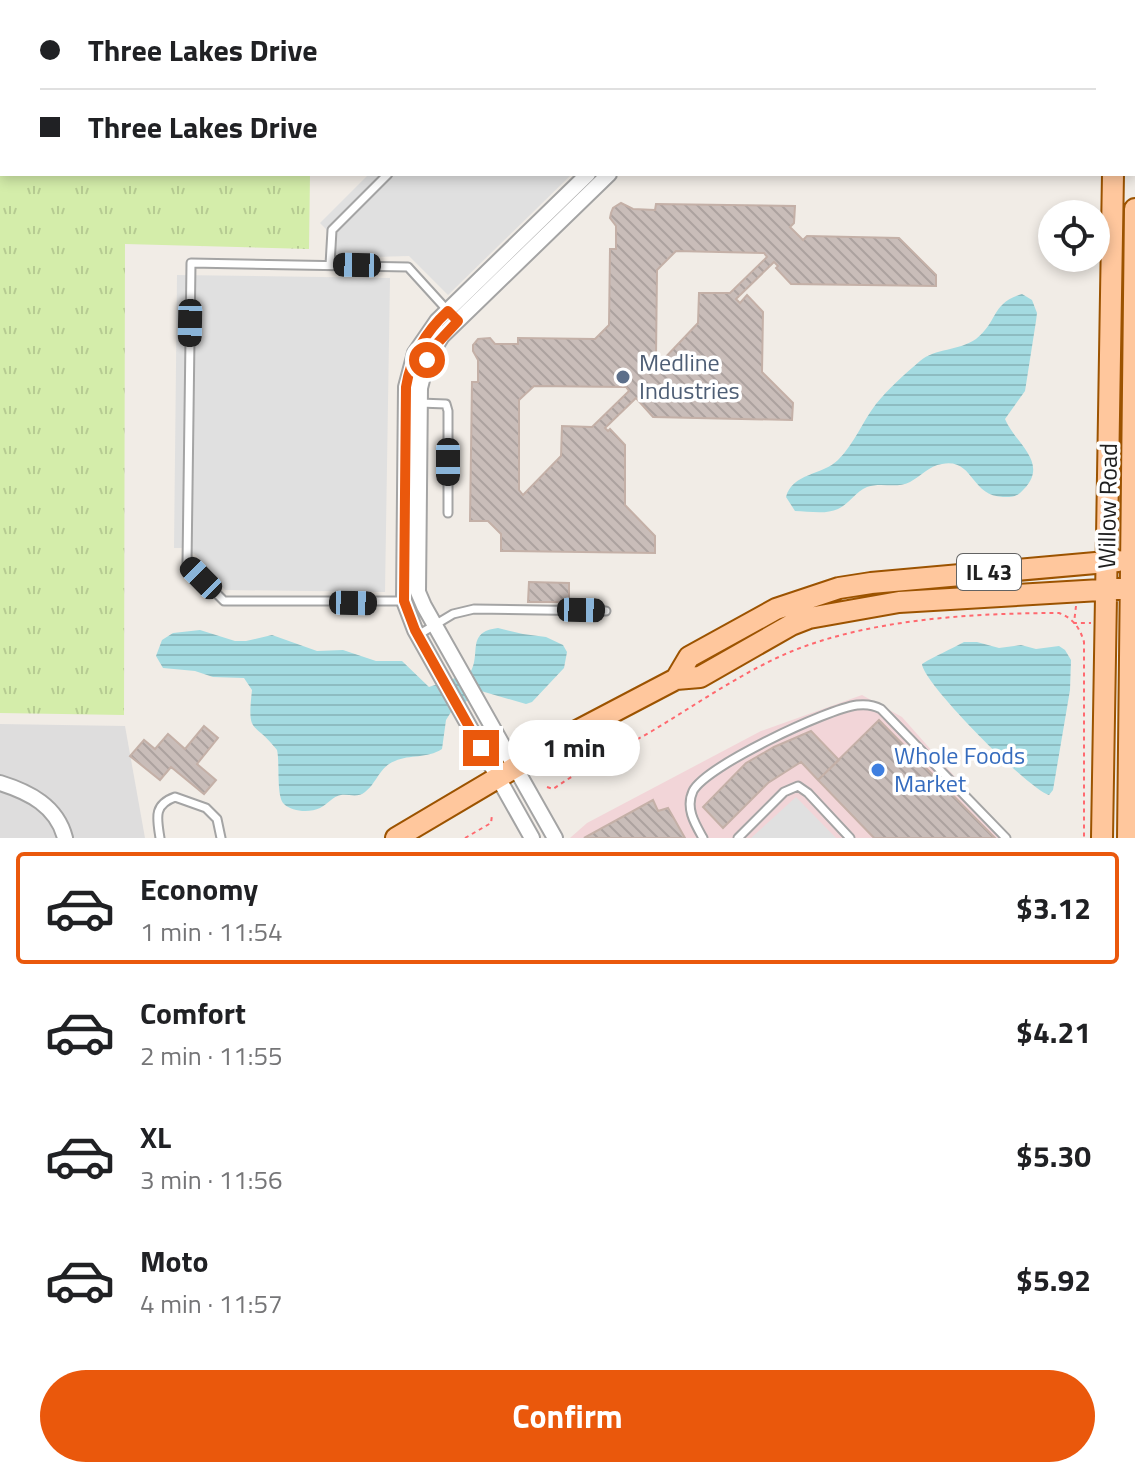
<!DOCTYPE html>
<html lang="en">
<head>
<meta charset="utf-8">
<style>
  :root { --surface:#fff; --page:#f2f2f2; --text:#202124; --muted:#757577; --line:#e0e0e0; --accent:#ea580c }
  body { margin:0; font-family:"Titillium Web",sans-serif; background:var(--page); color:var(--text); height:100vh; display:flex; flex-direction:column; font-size:30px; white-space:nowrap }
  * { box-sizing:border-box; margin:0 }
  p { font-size:26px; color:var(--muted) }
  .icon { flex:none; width:44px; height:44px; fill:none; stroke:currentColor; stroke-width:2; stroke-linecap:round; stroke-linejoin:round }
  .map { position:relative; height:838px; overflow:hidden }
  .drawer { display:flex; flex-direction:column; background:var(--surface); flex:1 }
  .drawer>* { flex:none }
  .hud { position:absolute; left:0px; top:0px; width:1136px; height:176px; box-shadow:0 4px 12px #0003; display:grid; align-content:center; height:176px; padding:0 40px; background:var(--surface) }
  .fabs { position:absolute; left:1038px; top:200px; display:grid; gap:16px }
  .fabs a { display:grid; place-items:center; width:72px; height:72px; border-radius:50%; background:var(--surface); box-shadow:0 4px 12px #0003; font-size:40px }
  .end { position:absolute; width:36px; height:36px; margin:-18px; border:10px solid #ea580c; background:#fff; box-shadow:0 0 0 4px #fff }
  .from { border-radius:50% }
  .bubble { position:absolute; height:56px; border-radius:28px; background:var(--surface); box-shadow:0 4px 12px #0003; font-size:26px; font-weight:700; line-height:56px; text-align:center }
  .car { position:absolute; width:24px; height:48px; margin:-24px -12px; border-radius:10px; box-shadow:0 0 6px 2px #0007; background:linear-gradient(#222 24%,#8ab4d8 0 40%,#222 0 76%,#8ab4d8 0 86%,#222 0) }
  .hud b { display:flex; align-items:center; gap:28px; height:76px; font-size:30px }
  .hud b+b { border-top:2px solid var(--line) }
  .hud i { width:20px; height:20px; background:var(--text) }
  ul { padding:14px 0 0; list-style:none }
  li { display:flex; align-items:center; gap:24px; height:112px; margin:0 16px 12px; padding:0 24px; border:4px solid transparent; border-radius:8px }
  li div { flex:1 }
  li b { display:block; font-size:30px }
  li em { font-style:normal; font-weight:700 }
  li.current { border-color:var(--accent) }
  li>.icon { width:72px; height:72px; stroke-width:1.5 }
  .cta { display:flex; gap:16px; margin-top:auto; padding:16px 40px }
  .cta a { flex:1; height:92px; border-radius:48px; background:var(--accent); color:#fff; font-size:32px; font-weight:700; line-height:92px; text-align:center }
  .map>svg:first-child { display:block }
  .residential { fill:#dedddd }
  .commercial { fill:#f2d5d8 }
  .grass { fill:url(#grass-tufts) }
  .parking { fill:#e0e0e0 }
  .water { fill:url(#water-rules) }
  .building { fill:url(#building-back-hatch); stroke:#c4b0a7; stroke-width:2; fill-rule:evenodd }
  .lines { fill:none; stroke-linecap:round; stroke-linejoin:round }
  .lane-casing { stroke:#a4a4a4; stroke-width:11 }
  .street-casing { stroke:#a4a4a4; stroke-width:18 }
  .primary-casing { stroke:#9c5300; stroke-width:24 }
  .path { stroke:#ff696f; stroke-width:2; stroke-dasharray:4 4; stroke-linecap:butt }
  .lane { stroke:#fff; stroke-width:7 }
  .street { stroke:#fff; stroke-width:14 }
  .primary { stroke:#ffc79d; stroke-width:20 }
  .route { stroke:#ea580c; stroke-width:10 }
  .service-dot { fill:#5c6f8a; stroke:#fff; stroke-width:3 }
  .shop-dot { fill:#3f7fe0; stroke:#fff; stroke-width:3 }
  .labels { text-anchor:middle; stroke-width:7; stroke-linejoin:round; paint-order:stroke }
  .shield { fill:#fff; stroke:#636363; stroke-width:2 }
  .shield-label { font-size:22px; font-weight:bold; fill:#202020 }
  .service-label { font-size:24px; fill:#4e5e75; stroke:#fff; text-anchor:start }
  .street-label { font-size:24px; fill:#202020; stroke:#fff }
  .shop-label { font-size:24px; fill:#366cbe; stroke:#fff; text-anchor:start }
</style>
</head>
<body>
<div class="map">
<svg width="1135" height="838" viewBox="0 0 1135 838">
  <defs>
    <pattern id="grass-tufts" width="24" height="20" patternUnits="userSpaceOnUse" patternTransform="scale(2)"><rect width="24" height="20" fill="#d4edaa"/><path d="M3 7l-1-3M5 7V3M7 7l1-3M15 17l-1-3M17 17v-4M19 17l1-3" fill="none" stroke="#b6cb92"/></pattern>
    <pattern id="water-rules" width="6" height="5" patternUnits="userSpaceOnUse" patternTransform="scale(2)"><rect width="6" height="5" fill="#a4dbe1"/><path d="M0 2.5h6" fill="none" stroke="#8dbcc1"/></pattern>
    <pattern id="building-back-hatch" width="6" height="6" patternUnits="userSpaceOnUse" patternTransform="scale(2)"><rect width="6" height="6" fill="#c9bdb9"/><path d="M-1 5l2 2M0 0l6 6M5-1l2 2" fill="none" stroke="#aca29f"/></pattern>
  </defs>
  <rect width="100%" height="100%" fill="#f1ece6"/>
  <path class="residential" d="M0 724 125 726 145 838H0Z"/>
  <path class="commercial" d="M862 695 902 717 1009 838H570L587 823 761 731Z"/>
  <path class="grass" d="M0 0H393L2 2V174H310L309 249 125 244 124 715 0 713Z"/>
  <path class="parking" d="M369 174H572L448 295 409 256 338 258 326 229 320 223Z
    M177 275 390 278 385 592 225 590 196 555 182 548H174Z
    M796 797 836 838H751Z"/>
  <path class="water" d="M1022 294 1032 300 1037 313 1036 321 1025 391 1005 419C1015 444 1053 464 1020 493 1015 497 1010 497 1003 497 970 496 974 458 942 464 929 466 921 476 910 482 896 489 882 482 867 487 856 491 849 504 838 509 825 515 808 511 795 511L786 497C792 473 823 475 838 460 855 443 862 422 876 404 888 389 905 374 920 361 935 348 959 351 976 339 999 321 990 304 1022 294Z
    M498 628 523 634 546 637 563 645 567 652 564 668 532 702 526 704 481 691 451 712 446 720 442 749C427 759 410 754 395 761 379 767 377 783 365 792 358 798 349 794 341 795 333 796 327 805 320 808 310 813 292 812 284 804 276 797 280 762 277 750 253 719 247 737 252 690L244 678 213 677 195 671 163 668 156 656 162 640 173 633 200 630 235 641H246L272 635 317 651 343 650 376 661H402L429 687 470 673C482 654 465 632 498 628Z
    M964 642H977L999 648 1021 645 1036 649 1059 646 1065 650 1071 660 1070 690 1053 790 1049 795C1029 790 923 683 922 664 936 655 950 650 964 642Z"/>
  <path class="building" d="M621 203 633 209 655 210 656 204 795 206 794 223 790 227 803 240 807 236 899 238 936 275V286L791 284 776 268 778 266 774 262 736 299 740 303 747 295 763 312 762 372 793 403 792 420 653 417 636 398 605 428 608 431 610 429 625 445V505L655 536V553L501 551V534L488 521H470L472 382H478V360L473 351V345L478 339 490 338 495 344H518V338L595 339 609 325 610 249H616V226L610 218 611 213 613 208ZM676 251 764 253 767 257 730 293H699L698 323 661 362 656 357 657 270ZM534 386 626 387 629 391 592 427 562 426 561 456 523 495 519 490V400Z
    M529 582 569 583V602H528Z
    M879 720 995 838H874L818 780Z
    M204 726 218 738 197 764 216 780 204 794 171 767 160 780 130 756 144 740 155 749 168 734 185 749Z
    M811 731 839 760 818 780 801 762 768 783 723 828 703 807 746 763 774 747Z
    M653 800 658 811 668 808 685 838H584Z"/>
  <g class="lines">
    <defs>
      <path id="lane" d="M835 0V2
        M602 2V0
        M677 2 679 0
        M723 2 725 0
        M330 265 332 230 388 174
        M420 403 446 404 448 411V513
        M404 601H224L187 564 191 263 408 267 448 311
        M418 635 453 614 474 609 606 611
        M160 838C157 818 153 805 175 797L206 808 217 819 221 838
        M703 838C695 824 685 808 693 791 706 766 827 709 857 705 866 704 874 705 881 709L1006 838
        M738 838 784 792 798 786 808 793 850 838"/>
      <path id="street" d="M420 0 434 2
        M767 2 770 0
        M795 2 801 0
        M0 783C29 792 57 806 65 838
        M532 838 415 630 404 601 406 387 415 353 437 321 588 174
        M555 838 424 606 418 592 420 388 427 360 442 336 609 174"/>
      <path id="primary" d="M1055 0 1060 2
        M1116 2V0
        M676 679 689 657 776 609 839 588 871 583 1118 561
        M396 838 575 732 676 679 700 677 791 625 809 618 899 602 1135 588
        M1102 838 1113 174
        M1128 838 1135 209"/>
    </defs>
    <use href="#lane" class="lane-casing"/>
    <use href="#street" class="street-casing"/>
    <use href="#primary" class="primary-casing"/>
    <path class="path" d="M1076 606 1074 623H1091
      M547 787 553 789C585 767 619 750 652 731 697 704 741 673 790 652 870 619 973 613 1059 613 1073 618 1080 628 1084 642V838
      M465 838 491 823 492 815"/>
    <use href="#lane" class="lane"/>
    <use href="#street" class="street"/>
    <use href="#primary" class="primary"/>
  </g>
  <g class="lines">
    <path class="route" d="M427 360 432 349 458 321 448 311C425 332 411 356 406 387L404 601 415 630 481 748"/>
  </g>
  <circle class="service-dot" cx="623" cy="377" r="8"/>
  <circle class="shop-dot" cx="878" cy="770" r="8"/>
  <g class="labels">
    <rect class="shield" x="957" y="554" width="64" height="36" rx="6"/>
    <g class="shield-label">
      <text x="989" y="580">IL 43</text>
    </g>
    <g class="service-label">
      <text x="639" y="371">Medline<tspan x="639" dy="28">Industries</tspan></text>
    </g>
    <g class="street-label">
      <text transform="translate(1108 506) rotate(-89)" y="8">Willow Road</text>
    </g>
    <g class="shop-label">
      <text x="894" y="764">Whole Foods<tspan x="894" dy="28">Market</tspan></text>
    </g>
  </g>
</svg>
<div class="fabs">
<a><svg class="icon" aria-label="locate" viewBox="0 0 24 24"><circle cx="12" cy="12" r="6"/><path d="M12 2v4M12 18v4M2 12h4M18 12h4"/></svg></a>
</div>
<i class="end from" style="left:427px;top:360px"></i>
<i class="end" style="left:481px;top:748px"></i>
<div class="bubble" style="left:508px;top:720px;width:132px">1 min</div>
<i class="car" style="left:357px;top:265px;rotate:271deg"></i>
<i class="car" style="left:190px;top:323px;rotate:181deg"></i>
<i class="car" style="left:448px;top:462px;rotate:180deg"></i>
<i class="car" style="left:201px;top:578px;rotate:315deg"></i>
<i class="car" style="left:353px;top:603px;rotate:91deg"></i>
<i class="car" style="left:581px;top:610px;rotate:91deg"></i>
<div class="hud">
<b><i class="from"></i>Three Lakes Drive</b>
<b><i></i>Three Lakes Drive</b>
</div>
</div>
<section class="drawer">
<ul>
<li class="current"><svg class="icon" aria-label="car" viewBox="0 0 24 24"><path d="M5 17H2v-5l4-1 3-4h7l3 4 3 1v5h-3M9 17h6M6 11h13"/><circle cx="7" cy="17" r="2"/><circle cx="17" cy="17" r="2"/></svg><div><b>Economy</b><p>1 min · 11:54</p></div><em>$3.12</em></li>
<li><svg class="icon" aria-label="car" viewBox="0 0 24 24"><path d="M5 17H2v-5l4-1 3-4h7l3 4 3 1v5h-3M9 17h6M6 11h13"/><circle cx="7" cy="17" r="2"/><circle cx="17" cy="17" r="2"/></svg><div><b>Comfort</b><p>2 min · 11:55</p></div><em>$4.21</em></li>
<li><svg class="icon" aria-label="car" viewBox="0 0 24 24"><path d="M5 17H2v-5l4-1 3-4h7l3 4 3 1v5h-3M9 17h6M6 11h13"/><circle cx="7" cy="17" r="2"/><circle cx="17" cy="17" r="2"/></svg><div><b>XL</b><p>3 min · 11:56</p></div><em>$5.30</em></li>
<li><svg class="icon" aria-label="car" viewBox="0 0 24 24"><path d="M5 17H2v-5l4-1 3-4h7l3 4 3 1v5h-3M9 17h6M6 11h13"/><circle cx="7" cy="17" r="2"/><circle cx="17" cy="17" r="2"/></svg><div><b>Moto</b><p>4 min · 11:57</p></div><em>$5.92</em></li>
</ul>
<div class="cta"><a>Confirm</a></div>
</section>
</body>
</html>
